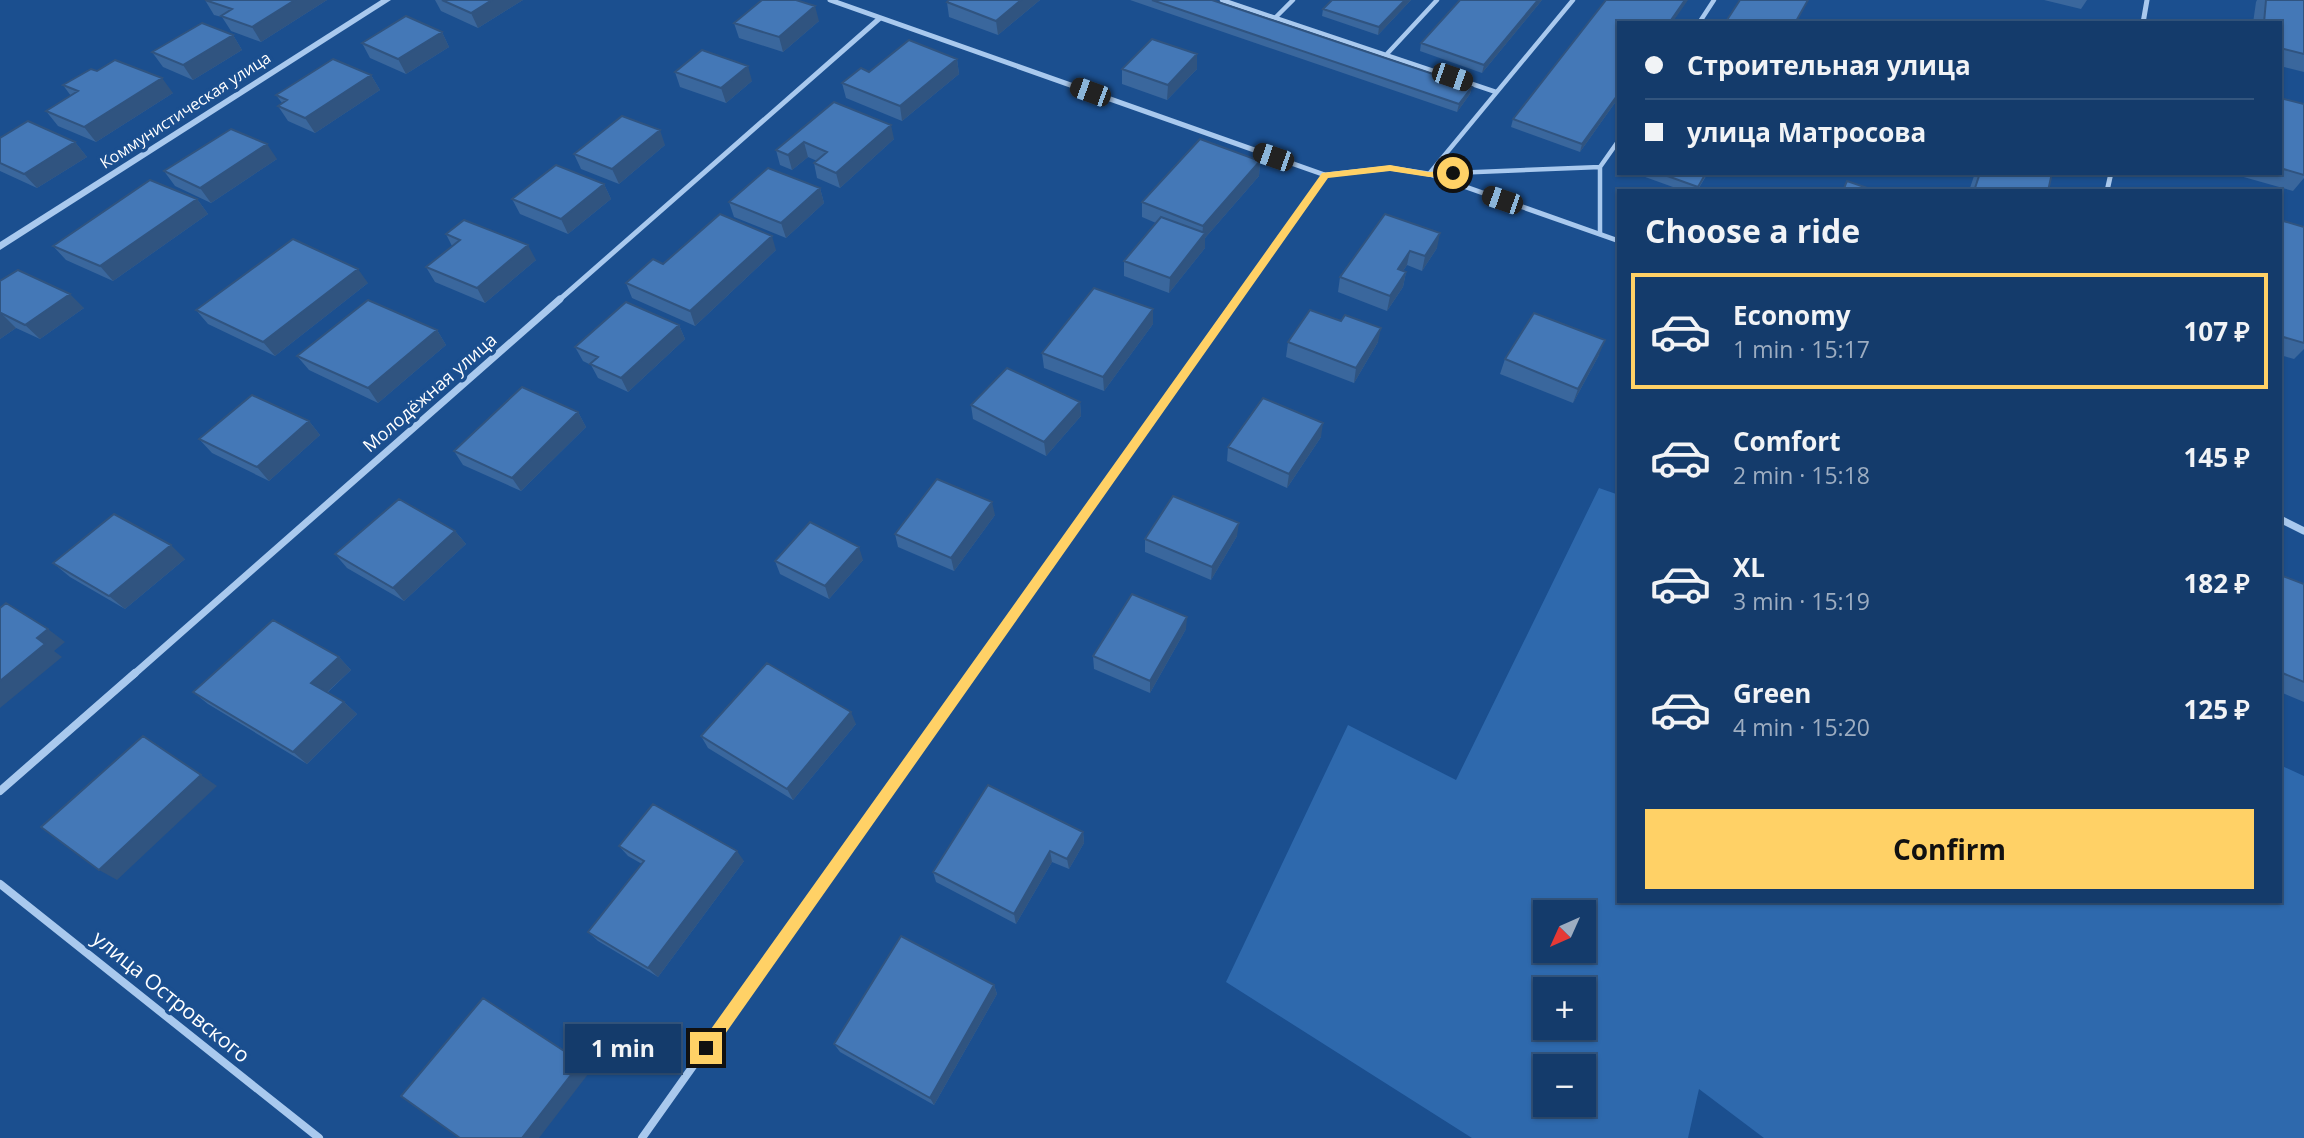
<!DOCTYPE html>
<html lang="en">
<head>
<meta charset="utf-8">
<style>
  :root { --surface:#143b6b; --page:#214673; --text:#f1f3f6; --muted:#9dadc1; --line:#33557e; --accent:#ffd166 }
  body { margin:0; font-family:"Open Sans",sans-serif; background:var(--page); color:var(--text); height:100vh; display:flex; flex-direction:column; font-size:26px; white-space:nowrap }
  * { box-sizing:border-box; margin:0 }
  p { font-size:23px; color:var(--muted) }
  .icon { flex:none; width:38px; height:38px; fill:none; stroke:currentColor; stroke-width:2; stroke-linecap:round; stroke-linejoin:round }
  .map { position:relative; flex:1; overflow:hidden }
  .drawer { position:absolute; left:1617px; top:189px; width:665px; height:714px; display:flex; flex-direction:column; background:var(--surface); border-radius:0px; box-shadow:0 2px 5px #0004,0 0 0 2px var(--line) }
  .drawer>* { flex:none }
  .hud { position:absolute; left:1617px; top:21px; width:665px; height:154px; border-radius:0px; box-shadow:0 2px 5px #0004,0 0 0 2px var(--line); display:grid; align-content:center; height:154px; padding:0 28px; background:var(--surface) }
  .needle { width:46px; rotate:225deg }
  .controls { position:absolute; left:1533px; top:900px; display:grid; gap:14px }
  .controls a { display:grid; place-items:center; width:63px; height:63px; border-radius:0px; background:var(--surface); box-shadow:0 2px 5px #0004,0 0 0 2px var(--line); font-size:35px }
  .end { position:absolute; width:32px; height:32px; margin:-16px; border:9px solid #ffd166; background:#111; box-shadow:0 0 0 4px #111 }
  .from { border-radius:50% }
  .bubble { position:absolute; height:49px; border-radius:0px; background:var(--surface); box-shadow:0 2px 5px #0004,0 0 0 2px var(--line); font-size:23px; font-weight:700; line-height:49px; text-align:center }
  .car { position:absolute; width:21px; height:42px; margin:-21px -10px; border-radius:9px; box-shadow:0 0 5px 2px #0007; background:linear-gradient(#222 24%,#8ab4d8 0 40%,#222 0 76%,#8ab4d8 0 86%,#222 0) }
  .hud b { display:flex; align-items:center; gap:24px; height:66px; font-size:26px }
  .hud b+b { border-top:2px solid var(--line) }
  .hud i { width:18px; height:18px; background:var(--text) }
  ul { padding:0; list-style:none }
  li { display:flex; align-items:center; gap:21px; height:116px; margin:0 14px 10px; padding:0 14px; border:4px solid transparent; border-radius:0px }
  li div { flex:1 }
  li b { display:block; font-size:26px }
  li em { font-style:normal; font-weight:700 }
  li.current { border-color:var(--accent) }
  li>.icon { width:63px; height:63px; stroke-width:1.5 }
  h2 { padding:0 28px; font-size:32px; line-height:84px }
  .button { display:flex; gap:14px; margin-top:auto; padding:14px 28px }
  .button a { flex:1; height:80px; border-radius:0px; background:var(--accent); color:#111; font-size:28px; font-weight:700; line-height:80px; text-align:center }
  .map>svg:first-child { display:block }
  .green { fill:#2e69ad; fill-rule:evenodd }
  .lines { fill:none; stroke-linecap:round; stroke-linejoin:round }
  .service { stroke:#a9c9ee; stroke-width:4.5 }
  .minor-far2 { stroke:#a9c9ee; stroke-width:5 }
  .minor-far1 { stroke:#a9c9ee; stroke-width:7 }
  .minor { stroke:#a9c9ee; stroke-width:8 }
  .tertiary { fill:#a9c9ee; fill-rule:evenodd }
  .wall { fill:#3a679d }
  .shaded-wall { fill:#305480 }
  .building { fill:#4478b7; stroke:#305480; stroke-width:2 }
  .route { fill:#ffd166 }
  .labels { text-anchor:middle; stroke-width:7; stroke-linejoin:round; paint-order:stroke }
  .far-street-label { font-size:16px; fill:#fff; stroke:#1b4f8f }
  .street-label { font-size:18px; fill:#fff; stroke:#1b4f8f }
  .near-street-label { font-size:21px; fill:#fff; stroke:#1b4f8f }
</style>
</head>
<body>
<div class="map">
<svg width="2304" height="1138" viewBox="0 0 2304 1138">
  <rect width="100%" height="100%" fill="#1b4f8f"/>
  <path class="green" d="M1599 488 1619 495V901H2280V765L2304 776V1138H1764L1699 1089 1688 1138H1472L1226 982 1348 725 1456 780ZM1545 912H1584V950H1545ZM1545 989H1584V1027H1545ZM1545 1066H1584V1104H1545Z"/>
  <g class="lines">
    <path class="service" d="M1222 0 1496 92
      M1573 0 1429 174 1600 167
      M1275 18 1293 0
      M1699 23 1714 0
      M1386 55 1437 0
      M1600 234V167L1619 140"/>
    <path class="minor-far2" d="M830 0 1325 175 1390 168 1429 174 1619 241
      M2143 23 2147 0
      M2107 191 2111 173
      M558 301 880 18
      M1236 301 1325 175"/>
    <path class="minor-far1" d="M2280 519 2304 531
      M133 675 560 299
      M971 675 1237 299"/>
    <path class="minor" d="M0 791 135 673
      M0 884 319 1138
      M642 1138 972 673"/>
    <path class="tertiary" d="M381 0H391L0 250V242Z"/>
  </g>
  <path class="wall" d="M205 0H327L261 42 231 31 222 17 214 15Z
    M435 0H523L478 28 441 11Z
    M1040 0 998 35 949 17 947 2Z
    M1130 0H1212L1472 87 1470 94 1457 112Z
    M1411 0 1378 35 1322 16 1323 9Z
    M1542 0 1482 73 1420 51 1421 43Z
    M2044 0H2087L2081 9Z
    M2257 0H2304V72L2280 66V23H2253L2256 2Z
    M819 21 783 52 739 38 734 23Z
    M1619 23V97L1580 152 1511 127 1513 119Z
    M442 32 449 47 406 74 370 58 362 43Z
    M233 35 242 50 193 80 163 67 152 52Z
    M957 59 959 74 902 121 846 98 842 83 869 72Z
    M1122 69H1197L1167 100 1122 84Z
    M675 72 752 81 726 103 680 87Z
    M371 75 380 90 315 133 288 121 278 106 282 103 276 95Z
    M63 85 173 93 96 142 58 126 46 111 71 96Z
    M2280 98 2304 104V178L2293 191 2233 174 2280 173Z
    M834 102 894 139 840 188 817 178 814 163 817 161 808 157 792 170 780 165 776 150Z
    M0 138 75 142 87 157 37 188 0 171Z
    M665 145 619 184 581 169 574 154Z
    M277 159 211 203 175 186 164 171Z
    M1260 161 1259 176 1205 238V248L1169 293 1124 276V261L1156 223 1142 217V202Z
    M1634 173H1708L1697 191H1684Z
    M1975 173H2052L2048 191H1969Z
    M604 184 611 199 568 234 520 214 512 199Z
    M820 188 824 203 786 238 734 217 729 202Z
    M197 199 208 214 113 281 66 260 53 246Z
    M1385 214 1437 248 1422 271 1407 265 1403 271 1406 272 1403 287 1387 311 1338 292 1340 277Z
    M2280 220 2304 227V349L2294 359 2280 355Z
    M446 234 536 260 485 303 435 282 426 267 452 246Z
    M776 250 695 326 632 298 626 283 663 264Z
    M0 281 84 308 40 339 16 328 0 339Z
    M368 283 275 356 208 324 196 310Z
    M1153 324 1104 391 1044 368 1042 353Z
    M679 325 685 339 628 392 598 378 591 365 583 361 575 347Z
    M437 330 446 345 378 403 309 370 297 356Z
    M1288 342H1378L1354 383 1286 357Z
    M1599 355 1573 403 1500 374 1505 359Z
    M1080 402 1081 416 1046 456 973 419 971 405Z
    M578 412 586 427 521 491 463 465 454 451Z
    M309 421 320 435 269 481 212 453 199 439Z
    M1321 437 1287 488 1227 461 1228 447Z
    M995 515 954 571 898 547 895 534Z
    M455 531 466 544 404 601 347 568 335 554Z
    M1237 536 1211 580 1145 552V539Z
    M185 559 125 609 70 577 53 563Z
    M863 560 829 599 780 574 775 561Z
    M2280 575 2304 584V702L2280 692Z
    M1186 629 1150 693 1094 669 1093 656Z
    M339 657 351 670 327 693 344 702 357 714 307 764 208 704 193 692Z
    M856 724 793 800 708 748 701 736Z
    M1083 832 1084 843 1069 869 1052 862 1016 924 936 882 933 872Z
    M619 846 744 861 658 977 598 941 588 932 642 864 628 856Z
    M994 985 997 994 934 1105 840 1052 834 1044Z"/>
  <path class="shaded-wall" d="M295 0H327L261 42 252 27Z
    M492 0H523L478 28 471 13Z
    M1021 0H1040L998 35 996 21Z
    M1405 0H1411L1378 35 1379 27Z
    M1538 0H1542L1482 73 1484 65Z
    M1685 0H1688L1672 23H1669Z
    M815 6 819 21 783 52 779 37Z
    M442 32 449 47 406 74 398 59Z
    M233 35 242 50 193 80 183 65Z
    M1197 54V69L1167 100 1168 85Z
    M957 59 959 74 902 121 900 106Z
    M748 66 752 81 726 103 721 88Z
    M371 75 380 90 315 133 305 118Z
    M162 78 173 93 96 142 84 127Z
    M1472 87 1470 94 1457 112 1459 104Z
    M1619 93V97L1580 152 1582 144Z
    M891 125 894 139 840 188 836 173Z
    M660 130 665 145 619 184 612 169Z
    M75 142 87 157 37 188 24 174Z
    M804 142 808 157 792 170 788 155Z
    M267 144 277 159 211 203 200 188Z
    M1260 161 1259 176 1205 238V248L1169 293 1170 278 1202 237 1203 226Z
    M604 184 611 199 568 234 561 219Z
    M820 188 824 203 786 238 781 223Z
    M197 199 208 214 113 281 100 266Z
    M1440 233 1437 248 1422 271 1425 256Z
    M772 236 776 250 695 326 690 311Z
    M528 245 536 260 485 303 477 288Z
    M1410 251 1407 265 1394 284 1398 269Z
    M358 269 368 283 275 356 263 342Z
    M1406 272 1403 287 1387 311 1390 296Z
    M70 294 84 308 40 339 25 325Z
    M1153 309V324L1104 391 1103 377Z
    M1 313 16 328 0 339V314Z
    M679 325 685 339 628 392 621 378Z
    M1381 328 1378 342 1354 383 1356 368Z
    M437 330 446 345 378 403 368 388Z
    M1605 340 1599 355 1573 403 1578 389Z
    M1080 402 1081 416 1046 456 1044 442Z
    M578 412 586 427 521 491 512 478Z
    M309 421 320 435 269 481 257 467Z
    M1323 423 1321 437 1287 488 1289 474Z
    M992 502 995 515 954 571 951 558Z
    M1239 523 1237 536 1211 580 1212 567Z
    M455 531 466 544 404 601 393 588Z
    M171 545 185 559 125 609 109 596Z
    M859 547 863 560 829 599 825 586Z
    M1187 617 1186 629 1150 693V681Z
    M48 629 65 642 54 651 62 657 0 708V681L37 638Z
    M339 657 351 670 324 695 311 683Z
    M344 702 357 714 307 764 293 752Z
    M851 712 856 724 793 800 787 789Z
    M201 775 217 786 117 880 99 870Z
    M1083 832 1084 843 1069 869 1067 859Z
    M737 851 744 861 658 977 648 968Z
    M1050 851 1052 862 1016 924 1014 914Z
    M994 985 997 994 934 1105 930 1098Z
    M581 1062 592 1069 539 1138H522Z"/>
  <path class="building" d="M205 0H295L252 27 221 16 232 9Z
    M442 0H492L471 13Z
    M762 0H796L815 6 779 37 734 23Z
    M949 0H1021L996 21 947 2Z
    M1152 0H1212L1472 87 1459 104Z
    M1332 0H1405L1379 27 1323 9Z
    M1460 0H1538L1484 65 1421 43Z
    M1606 0H1685L1669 23H1619V93L1582 144 1513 119Z
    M1740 0H1808L1795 23H1725Z
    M2266 0H2304V54L2280 48V23H2264Z
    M406 16 442 32 398 59 362 43Z
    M202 23 233 35 183 65 152 52Z
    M1152 39 1197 54 1168 85 1122 69Z
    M909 40 957 59 900 106 842 83 861 68 869 72Z
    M702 50 748 66 721 88 675 72Z
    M333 59 371 75 305 118 278 106 287 100 276 95Z
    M115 60 162 78 84 127 46 111 78 91 63 85 91 69 97 71Z
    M2280 98 2304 104V175L2280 168Z
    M834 102 891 125 836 173 814 163 827 152 804 142 788 155 776 150Z
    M622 116 660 130 612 169 574 154Z
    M28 121 75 142 24 174 0 163V138Z
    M231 129 267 144 200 188 164 171Z
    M1200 139 1260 161 1203 226 1142 202Z
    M556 165 604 184 561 219 512 199Z
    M768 168 820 188 781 223 729 202Z
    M1659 173H1706L1698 187Z
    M1980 173H2052L2048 191H1974Z
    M150 180 197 199 100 266 53 246Z
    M1847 181 1876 191H1843Z
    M720 214 772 236 690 311 626 283 653 259 663 264Z
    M1385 214 1440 233 1425 256 1410 251 1398 269 1406 272 1390 296 1340 277Z
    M1161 217 1205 233 1170 278 1124 261Z
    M464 220 528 245 477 288 426 267 460 240 446 234Z
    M2280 220 2304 227V343L2280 336Z
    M293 239 358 269 263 342 196 310Z
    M18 270 70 294 25 325 1 313 0 314V281Z
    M1094 288 1153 309 1103 377 1042 353Z
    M368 300 437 330 368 388 297 356Z
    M626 302 679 325 621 378 590 364 598 357 575 347Z
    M1310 310 1341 321 1345 315 1381 328 1356 368 1288 342Z
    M1534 313 1605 340 1578 389 1505 359Z
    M1007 368 1080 402 1044 442 971 405Z
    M522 387 578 412 512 478 454 451Z
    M252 395 309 421 257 467 199 439Z
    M1263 398 1323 423 1289 474 1228 447Z
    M937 479 992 502 951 558 895 534Z
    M1173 496 1239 523 1212 567 1145 539Z
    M399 499 455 531 393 588 335 554Z
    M114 514 171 545 109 596 53 563Z
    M810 522 859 547 825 586 775 561Z
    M2280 575 2304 584V682L2280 672Z
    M1132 594 1187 617 1150 681 1093 656Z
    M6 603 48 629 37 638 45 644 0 681V608Z
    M273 620 339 657 311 683 344 702 293 752 193 692Z
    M767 663 851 712 787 789 701 736Z
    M143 736 201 775 99 870 41 827Z
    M988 785 1083 832 1067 859 1050 851 1014 914 933 872Z
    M653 804 737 851 648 968 588 932 644 861 619 846Z
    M901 936 994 985 930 1098 834 1044Z
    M483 998 581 1062 522 1138H460L401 1096Z"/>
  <path class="route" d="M1390 165 1429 172 1453 170 1458 173 1453 176 1429 177 1390 171 1328 178 711 1054 706 1056 701 1054 699 1048 701 1043 1322 173Z"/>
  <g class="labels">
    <g class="far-street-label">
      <text transform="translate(185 110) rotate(-33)" y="6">Коммунистическая улица</text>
    </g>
    <g class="street-label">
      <text transform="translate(430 393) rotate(-41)" y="6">Молодёжная улица</text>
    </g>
    <g class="near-street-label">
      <text transform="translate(171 997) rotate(39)" y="7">улица Островского</text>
    </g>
  </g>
</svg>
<div class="controls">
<a><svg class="needle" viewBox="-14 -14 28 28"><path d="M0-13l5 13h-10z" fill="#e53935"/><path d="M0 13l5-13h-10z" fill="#9dadc1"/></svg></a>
<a>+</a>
<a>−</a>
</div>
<i class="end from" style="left:1453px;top:173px"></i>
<i class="end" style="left:706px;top:1048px"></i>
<div class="bubble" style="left:565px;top:1024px;width:116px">1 min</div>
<i class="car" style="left:1452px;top:77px;rotate:109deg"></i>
<i class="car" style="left:1090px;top:92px;rotate:290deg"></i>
<i class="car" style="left:1273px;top:157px;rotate:289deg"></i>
<i class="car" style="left:1502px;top:200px;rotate:289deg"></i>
<div class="hud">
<b><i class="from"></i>Строительная улица</b>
<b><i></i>улица Матросова</b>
</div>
<section class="drawer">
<h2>Choose a ride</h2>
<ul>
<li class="current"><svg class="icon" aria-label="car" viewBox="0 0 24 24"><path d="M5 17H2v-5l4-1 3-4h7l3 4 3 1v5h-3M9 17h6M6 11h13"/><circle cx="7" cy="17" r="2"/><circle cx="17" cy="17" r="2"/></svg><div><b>Economy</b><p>1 min · 15:17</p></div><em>107 ₽</em></li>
<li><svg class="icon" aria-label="car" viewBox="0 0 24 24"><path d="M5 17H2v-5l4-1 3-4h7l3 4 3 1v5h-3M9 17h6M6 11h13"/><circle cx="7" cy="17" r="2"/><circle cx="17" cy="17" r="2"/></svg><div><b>Comfort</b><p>2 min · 15:18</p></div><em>145 ₽</em></li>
<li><svg class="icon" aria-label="car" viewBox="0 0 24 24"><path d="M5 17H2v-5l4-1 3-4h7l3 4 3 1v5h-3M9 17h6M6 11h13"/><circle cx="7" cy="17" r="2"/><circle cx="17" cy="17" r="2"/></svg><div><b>XL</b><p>3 min · 15:19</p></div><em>182 ₽</em></li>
<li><svg class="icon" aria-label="car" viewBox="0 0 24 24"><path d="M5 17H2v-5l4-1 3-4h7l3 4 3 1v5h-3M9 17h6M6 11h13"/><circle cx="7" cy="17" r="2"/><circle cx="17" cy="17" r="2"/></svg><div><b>Green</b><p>4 min · 15:20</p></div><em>125 ₽</em></li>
</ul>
<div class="button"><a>Confirm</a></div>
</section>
</div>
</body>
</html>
